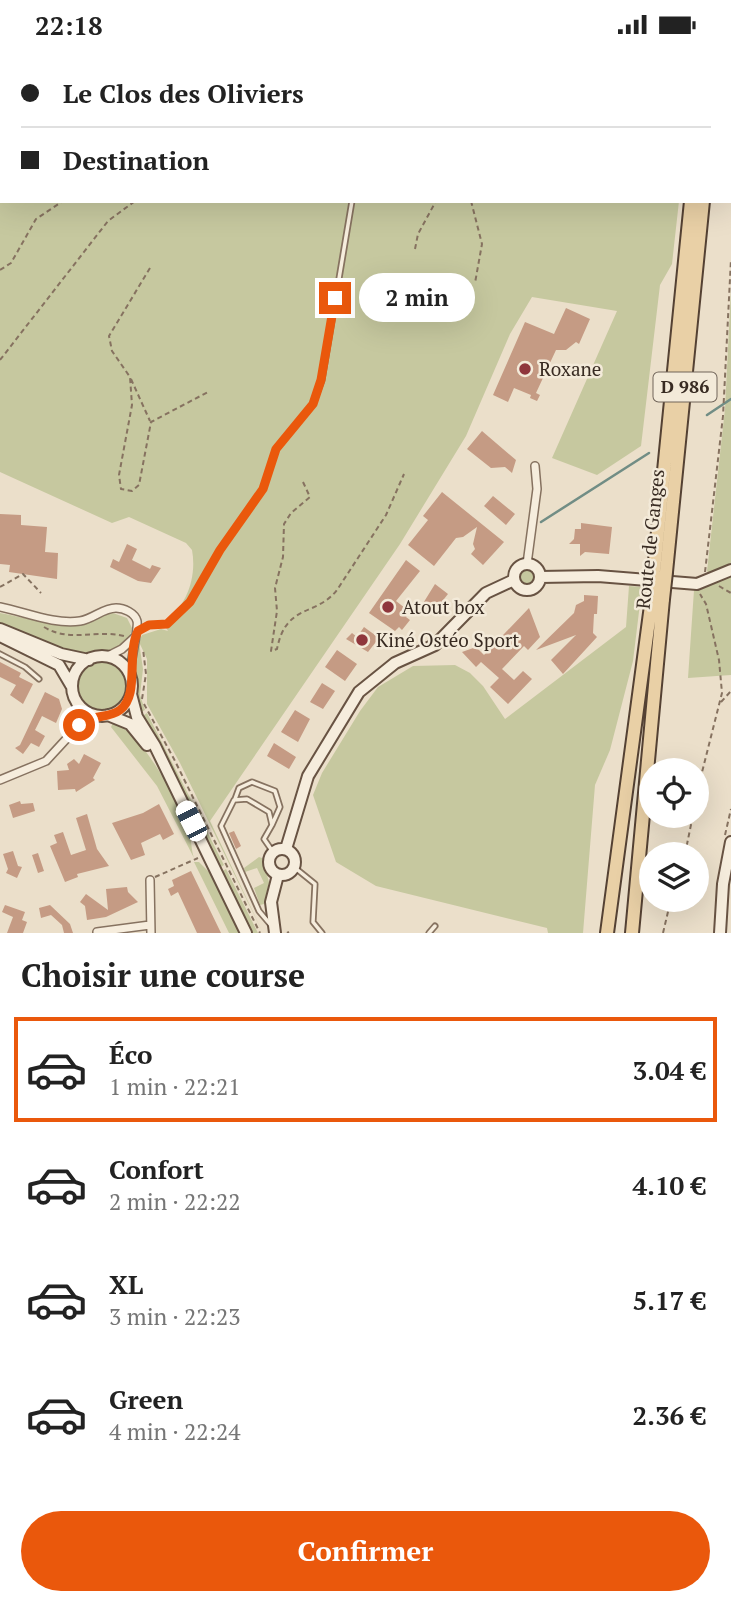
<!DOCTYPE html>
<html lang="fr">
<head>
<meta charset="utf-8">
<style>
  :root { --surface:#fff; --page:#f6f6f6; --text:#222; --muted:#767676; --line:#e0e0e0; --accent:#ea580c }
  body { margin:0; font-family:"PT Serif",serif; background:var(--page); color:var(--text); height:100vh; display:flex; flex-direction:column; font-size:26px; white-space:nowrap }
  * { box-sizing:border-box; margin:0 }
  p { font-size:23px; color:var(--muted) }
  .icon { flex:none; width:38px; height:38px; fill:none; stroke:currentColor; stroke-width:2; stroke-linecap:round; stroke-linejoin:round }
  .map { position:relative; height:884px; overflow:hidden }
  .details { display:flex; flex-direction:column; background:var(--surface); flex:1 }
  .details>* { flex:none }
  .top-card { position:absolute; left:0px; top:0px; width:732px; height:154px; box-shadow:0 7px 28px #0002; display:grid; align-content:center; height:154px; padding:0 21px; background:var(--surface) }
  .tools { position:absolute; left:639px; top:709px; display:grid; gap:14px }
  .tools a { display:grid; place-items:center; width:70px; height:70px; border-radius:50%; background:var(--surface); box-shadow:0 7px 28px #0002; font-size:35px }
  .end { position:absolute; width:32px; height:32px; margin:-16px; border:9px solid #ea580c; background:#fff; box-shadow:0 0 0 4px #fff }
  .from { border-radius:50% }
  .bubble { position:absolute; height:49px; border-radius:24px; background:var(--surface); box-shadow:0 7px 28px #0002; font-size:23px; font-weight:600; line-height:49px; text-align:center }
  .car { position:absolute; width:21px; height:42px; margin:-21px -10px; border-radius:9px; box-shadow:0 0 5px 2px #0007; background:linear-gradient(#fff 24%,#345 0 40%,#fff 0 76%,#345 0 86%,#fff 0) }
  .top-card b { display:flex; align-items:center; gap:24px; height:66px; font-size:26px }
  .top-card b+b { border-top:2px solid var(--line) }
  .top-card i { width:18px; height:18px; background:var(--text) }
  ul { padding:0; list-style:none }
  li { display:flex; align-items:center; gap:21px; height:105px; margin:0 14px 10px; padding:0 7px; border:4px solid transparent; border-radius:0px }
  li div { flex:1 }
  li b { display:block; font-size:26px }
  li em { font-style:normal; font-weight:600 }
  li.active { border-color:var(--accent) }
  li>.icon { width:63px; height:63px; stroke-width:1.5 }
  h2 { padding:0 21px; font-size:32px; line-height:84px }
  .action { display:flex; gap:14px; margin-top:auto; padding:14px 21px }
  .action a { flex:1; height:80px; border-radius:42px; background:var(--accent); color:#fff; font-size:28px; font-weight:600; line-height:80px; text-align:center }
  .status { display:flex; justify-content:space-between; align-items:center; height:49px; padding:0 35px; background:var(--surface); direction:ltr }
  .status svg { height:19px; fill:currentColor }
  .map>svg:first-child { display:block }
  .green { fill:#c6c89f }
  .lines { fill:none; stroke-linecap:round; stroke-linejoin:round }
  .stream { stroke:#718d85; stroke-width:2.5 }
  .building { fill:#c59b84 }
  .lane-casing { stroke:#867260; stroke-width:7 }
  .street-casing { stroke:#867260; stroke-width:10 }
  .secondary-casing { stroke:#685343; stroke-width:14 }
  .primary-casing { stroke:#544133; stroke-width:16 }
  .path { stroke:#867260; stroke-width:2; stroke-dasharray:5 3.5; stroke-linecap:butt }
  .lane { stroke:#f6eddd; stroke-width:3.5 }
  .street { stroke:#f6eddd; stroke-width:7 }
  .secondary { stroke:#f6eddd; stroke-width:10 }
  .primary { stroke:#e9d0a6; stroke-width:12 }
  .primary-bridge-casing { stroke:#544133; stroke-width:16; stroke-linecap:butt }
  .primary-bridge { stroke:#e9d0a6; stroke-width:12 }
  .route { stroke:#ea580c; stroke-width:9 }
  .poi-dot { fill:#8f363c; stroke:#f3ead9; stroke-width:2.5 }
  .labels { text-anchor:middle; stroke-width:5; stroke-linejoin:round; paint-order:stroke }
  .shield { fill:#f3ead9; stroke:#706459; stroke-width:2 }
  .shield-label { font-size:18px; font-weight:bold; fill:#382b22 }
  .poi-label { font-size:19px; fill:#382b22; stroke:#f3ead9; text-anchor:start }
  .street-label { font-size:19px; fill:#382b22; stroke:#f3ead9 }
</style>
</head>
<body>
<div class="status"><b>22:18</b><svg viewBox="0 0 49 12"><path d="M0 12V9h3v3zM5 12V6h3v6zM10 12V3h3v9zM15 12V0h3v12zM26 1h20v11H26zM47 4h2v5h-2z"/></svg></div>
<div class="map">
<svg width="731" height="884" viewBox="0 0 731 884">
  <rect width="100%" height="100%" fill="#ebdfca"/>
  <path class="green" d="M67 0H695V2Z
    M0 126 2 152H679L672 215 660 236 641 397 597 426 552 409 617 262 532 248 510 285 466 387 400 495 210 772 263 884 180 714 147 655V610L139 593 143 620 140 646 145 661 139 664 136 658 135 600 142 586 161 580 168 582 163 574C187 558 197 528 192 501L186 494 129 468 112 474 0 423Z
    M731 239V515L710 527 707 522 725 360Z
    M518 528a9 9 0 1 1 18 0a9 9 0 1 1-18 0Z
    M731 521V626L688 629 694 541 697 535Z
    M629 537 642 538 633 612 610 701 595 736 583 884H548L547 879 376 837 336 813 313 746 322 724 360 662 378 638 413 617 455 616 470 624 483 637 505 670 626 578Z
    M110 563 127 569 132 579 129 591C118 603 92 606 76 607L0 576V564C42 572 70 585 110 563Z
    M77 637a26 26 0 1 1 52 0a26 26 0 1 1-52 0Z
    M147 664 224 816 219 819 141 668Z
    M113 674C142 682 179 754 189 783 192 793 191 801 194 809L157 737 111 678Z
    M259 808 262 809 269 833 264 855 260 856 254 839 264 834 257 819 245 823 244 819Z
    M194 813H199L214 828 241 884H229Z
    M226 820 258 884H251L221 823Z"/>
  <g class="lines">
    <path class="stream" d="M707 366 731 350
      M541 473 649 404"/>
  </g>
  <path class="building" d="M566 259 590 270 579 295 576 293 566 301H556L536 344 540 346 537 352 530 349 531 346 514 339 508 353 493 346 525 273 554 285Z
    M482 382 516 411 512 424 505 418 491 419 467 400Z
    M442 443 504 493 483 516 471 505 475 500 473 495 477 478 463 488 456 489 434 517 408 496 428 471 423 467Z
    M493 447 515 465 506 476 484 457Z
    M0 465 21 466V476L47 478 45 503 58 504 57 530 9 523 10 516 0 515Z
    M581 474 612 478 609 505 585 503 580 507V495H569L574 490 575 480H581Z
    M127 495 137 500 132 511 150 520 152 516 161 519 151 534 138 532 110 518 113 510 119 513Z
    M406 511 420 522 396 552 410 563 406 568 410 571 402 581 399 578 395 582 369 564Z
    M435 535 448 545 432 565 422 556Z
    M584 546 598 547 597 565H594L593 584 597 588 563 625 551 611 576 586 536 601 574 564 576 556 584 552Z
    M529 559 540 588 528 601 524 597 502 620 514 631 523 622 532 630 508 655 490 638 499 629 481 613 476 618 462 603 476 598 484 606Z
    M364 578 379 589 368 603 346 590 352 584 357 588Z
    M337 601 357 615 345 632 325 618Z
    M0 613 21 624 19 628 33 635 23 655 10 646 16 636 0 628Z
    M322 634 335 642 323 660 310 653Z
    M45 643 59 650 62 660 56 674 42 667 35 681 45 687 39 698 31 694 23 705 15 699 20 696Z
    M295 661 310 670 298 693 281 683Z
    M274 694 296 708 289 720 267 707Z
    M84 705 101 714 93 729 95 731 76 743 75 740 58 741 57 722 69 721 67 715 74 710 79 715Z
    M20 752 21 755 33 754 35 762 13 769 9 756Z
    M159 755 174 785 163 791 160 785 141 794 145 806 131 811 112 774 143 764Z
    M87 765 97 800 109 817 77 825 78 828 65 833 50 797 57 794 54 786 63 783 71 806 86 801 76 769Z
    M234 782 241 797 236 800 229 784Z
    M13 802 18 817 22 818 17 829 6 824 8 820 3 805Z
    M38 804 44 822 38 824 32 806Z
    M191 822 221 884H197L178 843 171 847 168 840 174 837 172 831Z
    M127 838 128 843 138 853 106 868 87 871 85 857 80 853 86 845 108 861 106 840Z
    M5 856 25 863 22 871 27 873 23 884H7L13 868 2 863Z
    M50 856 70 875 73 884H64L62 876 51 866 41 869 39 859Z"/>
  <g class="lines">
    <defs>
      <path id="lane" d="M412 2 416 0
        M138 582 149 576 167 575 190 553 220 501 263 440 276 400 313 355 322 331 352 152
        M0 605 25 618 39 630
        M235 750 239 739 252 733 275 742 280 758 272 776
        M294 818 315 835 313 873 322 884
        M270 875 259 862 221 777 234 751 247 750 269 763 272 776 264 790 273 803
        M429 884 435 877"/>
      <path id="street" d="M527 515 537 440 535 417
        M0 558C25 563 55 576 80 572 93 570 103 559 116 559 124 559 135 564 137 572 139 578 130 614 130 626
        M106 608 122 600 135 588
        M72 679 77 668 76 651
        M0 731 46 712 82 673 100 667
        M150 831 151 884
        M97 883 150 876"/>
      <path id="secondary" d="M514 528a13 13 0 1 1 26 0a13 13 0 1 1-26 0Z
        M540 528 598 527 697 535 731 521
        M0 580 61 605 89 611
        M0 587 59 616 72 638
        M72 637a30 30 0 1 1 60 0a30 30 0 1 1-60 0Z
        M131 645 137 668 155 697 246 884
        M108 666 130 675 147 696
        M269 813a13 13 0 1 1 26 0a13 13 0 1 1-26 0Z
        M286 800 308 727 359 643 395 614 435 596 486 544 514 531
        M275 884 271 853 278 826
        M720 884 723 835 731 793"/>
      <path id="primary" d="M705 2V0
        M718 2 719 0
        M654 522 691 152
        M666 523 703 152
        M607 884 652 549
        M632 884 663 550"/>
    </defs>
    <use href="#lane" class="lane-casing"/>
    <use href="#street" class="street-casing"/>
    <use href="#secondary" class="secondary-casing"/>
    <use href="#primary" class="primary-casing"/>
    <path class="path" d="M181 0 184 2
      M400 0 403 2
      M263 2 264 0
      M350 2 352 0
      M441 2 443 0
      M476 2V0
      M491 2V0
      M525 2 526 0
      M471 152 482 195 475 234
      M415 200 418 185 436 152
      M150 219 109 287 112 302 130 328 132 356 119 426 121 440 132 442 139 436 151 373 208 343
      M0 221 11 214 36 170 63 152
      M0 311 108 172 135 152
      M131 330 150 372
      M303 433 310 448 291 464 284 475 283 508 275 539 277 562 271 602 277 600C286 554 316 568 337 541L386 466 404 425
      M705 523 723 367 731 210
      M719 537 731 544
      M0 538 23 525 41 544
      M44 578C70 594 96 580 124 587
      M142 650 146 625 143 600
      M721 653 731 642
      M144 655 174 710 260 884
      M696 747 722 644 719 611 706 555 700 545
      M725 786 731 760
      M685 805 693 766
      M155 828 198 809
      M287 884 289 883
      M663 884 671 850"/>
    <use href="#lane" class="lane"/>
    <use href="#street" class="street"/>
    <use href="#secondary" class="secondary"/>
    <use href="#primary" class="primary"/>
    <defs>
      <path id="primary-bridge" d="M652 549 654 522
        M663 550 666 523"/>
    </defs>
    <use href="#primary-bridge" class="primary-bridge-casing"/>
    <use href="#primary-bridge" class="primary-bridge"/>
  </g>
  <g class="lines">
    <path class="route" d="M79 676C92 665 108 670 120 661 140 646 126 606 138 582L149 576 167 575 190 553 220 501 263 440 276 400 313 355 321 331 335 249"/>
  </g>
  <g class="poi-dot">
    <circle cx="525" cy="320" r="7"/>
    <circle cx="388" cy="558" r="7"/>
    <circle cx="362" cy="591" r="7"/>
  </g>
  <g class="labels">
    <rect class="shield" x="653.5" y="323.5" width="63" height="29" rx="5"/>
    <g class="shield-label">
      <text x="685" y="344">D 986</text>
    </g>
    <g class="poi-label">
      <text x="539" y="327">Roxane</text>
      <text x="402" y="565">Atout box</text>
      <text x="376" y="598">Kiné Ostéo Sport</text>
    </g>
    <g class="street-label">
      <text transform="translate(650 490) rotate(-84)" y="7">Route de Ganges</text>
    </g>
  </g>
</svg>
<div class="tools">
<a><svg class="icon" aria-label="locate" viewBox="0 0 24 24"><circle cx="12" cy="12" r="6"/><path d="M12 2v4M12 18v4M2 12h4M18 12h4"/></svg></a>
<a><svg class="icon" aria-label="layers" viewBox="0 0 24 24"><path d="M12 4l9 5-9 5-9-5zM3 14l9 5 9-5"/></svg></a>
</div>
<i class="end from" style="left:79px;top:676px"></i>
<i class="end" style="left:335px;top:249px"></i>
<div class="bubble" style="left:359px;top:224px;width:116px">2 min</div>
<i class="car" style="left:191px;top:772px;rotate:333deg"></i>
<div class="top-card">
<b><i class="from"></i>Le Clos des Oliviers</b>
<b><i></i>Destination</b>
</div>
</div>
<section class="details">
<h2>Choisir une course</h2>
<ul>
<li class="active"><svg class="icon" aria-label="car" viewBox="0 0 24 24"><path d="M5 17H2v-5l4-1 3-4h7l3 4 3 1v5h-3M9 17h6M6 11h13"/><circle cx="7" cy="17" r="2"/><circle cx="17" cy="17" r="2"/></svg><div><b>Éco</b><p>1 min · 22:21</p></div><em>3.04 €</em></li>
<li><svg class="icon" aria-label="car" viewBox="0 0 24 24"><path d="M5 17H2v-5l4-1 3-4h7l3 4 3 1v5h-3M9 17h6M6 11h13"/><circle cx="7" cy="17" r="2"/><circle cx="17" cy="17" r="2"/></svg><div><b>Confort</b><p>2 min · 22:22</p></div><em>4.10 €</em></li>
<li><svg class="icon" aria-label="car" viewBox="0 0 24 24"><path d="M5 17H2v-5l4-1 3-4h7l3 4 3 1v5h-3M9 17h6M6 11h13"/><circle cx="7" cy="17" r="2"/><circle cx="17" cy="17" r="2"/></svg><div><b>XL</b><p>3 min · 22:23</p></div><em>5.17 €</em></li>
<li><svg class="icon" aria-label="car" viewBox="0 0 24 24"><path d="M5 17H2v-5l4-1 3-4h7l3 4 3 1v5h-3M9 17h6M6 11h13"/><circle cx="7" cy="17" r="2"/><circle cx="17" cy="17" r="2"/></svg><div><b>Green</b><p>4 min · 22:24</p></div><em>2.36 €</em></li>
</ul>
<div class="action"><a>Confirmer</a></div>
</section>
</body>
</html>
